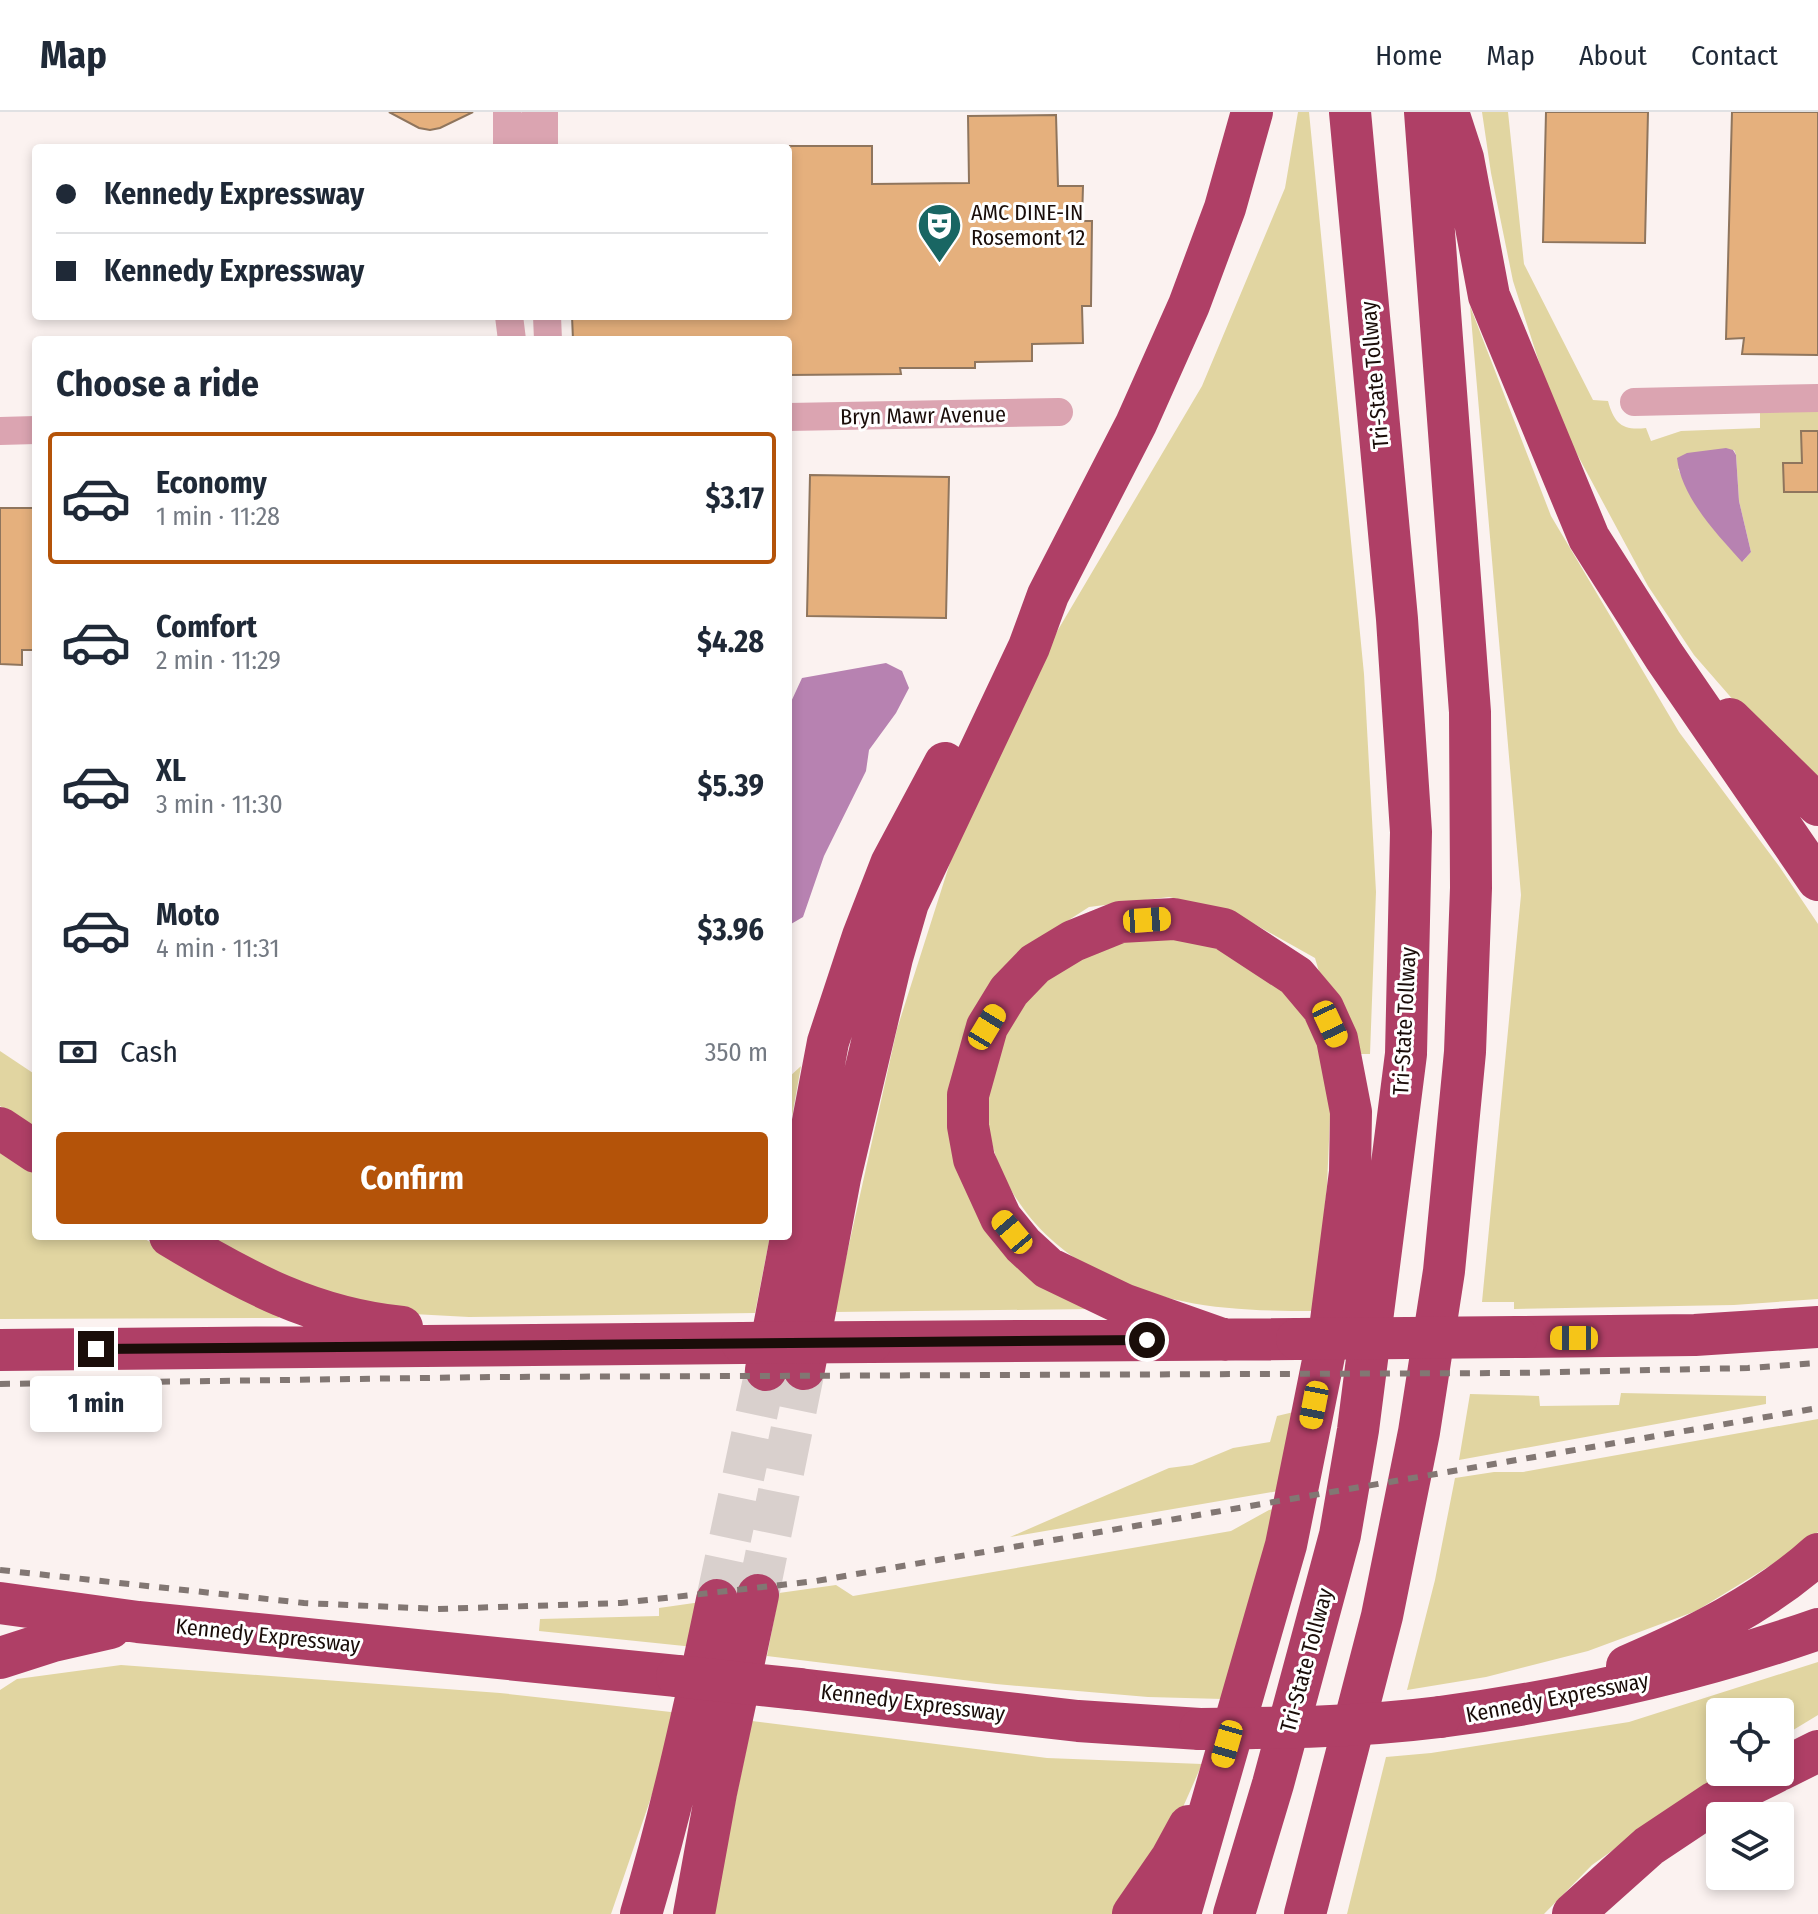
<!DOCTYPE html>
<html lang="en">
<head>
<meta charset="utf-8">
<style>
  :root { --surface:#fff; --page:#f2f2f3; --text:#1f2937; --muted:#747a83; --line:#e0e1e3; --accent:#b45309 }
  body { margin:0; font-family:"Fira Sans Condensed",sans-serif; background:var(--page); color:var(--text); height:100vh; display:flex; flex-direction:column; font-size:30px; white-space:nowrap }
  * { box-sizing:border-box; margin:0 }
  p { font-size:26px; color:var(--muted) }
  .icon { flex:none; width:44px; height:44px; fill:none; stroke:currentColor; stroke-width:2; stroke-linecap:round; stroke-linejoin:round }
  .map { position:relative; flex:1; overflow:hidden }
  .details { position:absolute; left:32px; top:224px; width:760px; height:904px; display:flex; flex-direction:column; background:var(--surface); border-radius:8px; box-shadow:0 4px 12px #0003 }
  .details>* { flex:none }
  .hud { position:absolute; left:32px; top:32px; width:760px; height:176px; border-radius:8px; box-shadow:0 4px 12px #0003; display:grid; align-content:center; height:176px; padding:0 24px; background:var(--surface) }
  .buttons { position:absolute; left:1706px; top:1586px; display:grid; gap:16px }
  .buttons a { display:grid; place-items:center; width:88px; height:88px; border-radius:8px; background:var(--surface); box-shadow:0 4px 12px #0003; font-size:40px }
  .end { position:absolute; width:36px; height:36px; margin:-18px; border:10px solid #1a0d09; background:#fff; box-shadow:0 0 0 4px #fff }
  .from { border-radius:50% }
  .bubble { position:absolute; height:56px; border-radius:8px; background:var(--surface); box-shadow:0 4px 12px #0003; font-size:26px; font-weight:700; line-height:56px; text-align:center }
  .car { position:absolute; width:24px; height:48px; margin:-24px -12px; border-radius:10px; box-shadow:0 0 6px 2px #0007; background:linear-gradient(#f5c518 24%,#345 0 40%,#f5c518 0 76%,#345 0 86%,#f5c518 0) }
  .hud b { display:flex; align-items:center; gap:28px; height:76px; font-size:30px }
  .hud b+b { border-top:2px solid var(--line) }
  .hud i { width:20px; height:20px; background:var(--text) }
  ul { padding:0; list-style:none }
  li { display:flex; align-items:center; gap:24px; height:132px; margin:0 16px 12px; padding:0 8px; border:4px solid transparent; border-radius:8px }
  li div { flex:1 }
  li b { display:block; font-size:30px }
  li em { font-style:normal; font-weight:700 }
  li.selected { border-color:var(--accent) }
  li>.icon { width:72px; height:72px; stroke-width:1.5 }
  h2 { padding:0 24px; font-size:36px; line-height:96px }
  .pay { display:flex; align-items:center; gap:20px; height:88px; padding:0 24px; font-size:30px }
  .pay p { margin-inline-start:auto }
  .action { display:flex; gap:16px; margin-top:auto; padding:16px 24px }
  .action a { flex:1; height:92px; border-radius:8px; background:var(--accent); color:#fff; font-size:32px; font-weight:700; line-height:92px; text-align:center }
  header { display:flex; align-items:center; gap:48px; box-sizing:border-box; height:112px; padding:0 40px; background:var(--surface); border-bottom:2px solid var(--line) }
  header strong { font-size:38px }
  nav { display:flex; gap:44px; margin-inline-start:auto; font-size:28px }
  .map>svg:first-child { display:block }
  .green { fill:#e1d5a1; fill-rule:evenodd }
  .water { fill:#b782b1 }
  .building { fill:#e5b07d; stroke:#8f755d; stroke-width:2 }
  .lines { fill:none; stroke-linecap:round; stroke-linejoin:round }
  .highway-tunnel { stroke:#d9d0cd; stroke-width:42; stroke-dasharray:42 21; stroke-linecap:butt }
  .minor { stroke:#dba4b1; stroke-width:28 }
  .highway { stroke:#af3f66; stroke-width:42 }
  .rail { stroke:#827773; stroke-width:6; stroke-dasharray:10 10; stroke-linecap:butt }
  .highway-bridge { stroke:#af3f66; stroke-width:42 }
  .route { stroke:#1a0d09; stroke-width:10 }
  .labels { text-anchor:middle; stroke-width:6; stroke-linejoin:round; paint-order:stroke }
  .poi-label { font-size:22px; fill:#1a0d09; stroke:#fff; text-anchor:start }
  .street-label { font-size:22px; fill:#1a0d09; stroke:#fff }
</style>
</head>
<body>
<header>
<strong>Map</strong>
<nav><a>Home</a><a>Map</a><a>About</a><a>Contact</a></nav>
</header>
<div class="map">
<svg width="1818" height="1802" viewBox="0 0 1818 1802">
  <rect width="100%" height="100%" fill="#fbf2f0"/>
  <path class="green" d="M1298 0H1309L1364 562 1376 780 1370 942H1357L1320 863 1315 846 1233 800 1169 785 1089 795 1016 842 968 907 956 1007 1091 1197 834 1200 897 917 963 710 1052 528 1202 274 1285 76Z
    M1482 0H1508L1524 152 1593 288 1608 289C1614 311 1622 319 1646 316L1651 329 1681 319 1760 316V300L1818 299V676L1776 637 1694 543 1648 474 1556 303 1513 169 1491 61ZM1734 338 1736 343 1739 389 1751 440 1743 449C1715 423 1695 391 1678 357Z
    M1470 194 1551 404 1679 620 1779 754 1818 812V1187L1734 1193 1514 1197V1190H1482L1521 783Z
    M1191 825 1261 856 1303 900 1320 930 1331 981 1327 1074 1314 1199C1233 1199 1169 1196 1095 1158 1034 1126 988 1063 987 993 986 978 995 960 999 946 1002 935 1004 921 1009 911 1022 884 1048 862 1074 849 1087 842 1103 831 1118 828 1141 823 1167 826 1191 825Z
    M0 939 36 963V1018L0 994Z
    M801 954 788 1027V966Z
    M0 1036 36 1060V1124H140L208 1165 278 1202 279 1206 0 1207Z
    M201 1124H770L755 1201 469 1205 413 1202 283 1168Z
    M1621 1281 1766 1284V1292L1459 1348 1470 1282 1539 1284 1540 1294 1619 1293Z
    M1298 1299 1284 1378 1010 1425 1169 1356 1192 1353 1233 1336 1270 1330 1277 1304Z
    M1818 1307V1420L1802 1434 1696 1499 1588 1539 1486 1565 1407 1578 1435 1468 1455 1366 1494 1360H1523Z
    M1279 1396 1223 1587 1148 1585 996 1572 767 1544 779 1481 836 1473 853 1484 1231 1419 1269 1398Z
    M701 1490 694 1535 539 1519 540 1507 659 1504V1496Z
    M1818 1550V1603L1780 1626V1600H1720V1660H1723L1592 1753 1544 1802H1347L1386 1645 1431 1641 1629 1610Z
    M121 1553 500 1581 680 1601 611 1802H0V1578L17 1567Z
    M752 1609 1047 1646 1202 1652C1178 1706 1157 1761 1112 1802H712Z"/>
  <path class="water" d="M1726 336 1733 338 1736 343 1739 389 1751 440 1742 450C1717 422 1681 385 1677 346L1687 341Z
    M886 551 902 559 909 576 896 601 869 638 866 659 824 744 803 805 791 812 788 810 790 592 802 566Z"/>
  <path class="building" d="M389 0H473L440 16 430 18 419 16Z
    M1546 0H1648L1645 131 1543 130Z
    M1732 0H1818V243L1742 242 1744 226 1726 227Z
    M1056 3 1058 74H1083L1082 109H1092L1091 194H1082L1083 231 1032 232V249L975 250V256H900L901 262 788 263V228H573L572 204H788L790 34H872V72L969 71 968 4Z
    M1801 319H1818V380H1784L1783 351H1802Z
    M810 363 949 365 946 506 807 504Z
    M0 396H36V538H22V553L0 552Z"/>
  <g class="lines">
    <path class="highway-tunnel" d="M758 1483 804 1257
      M717 1488 766 1258"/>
    <path class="minor" d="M544 0V36
      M507 36V0
      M516 36 538 0
      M509 204 512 228
      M547 204 548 228
      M1634 290 1818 286
      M788 305 1059 300
      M0 319 36 318"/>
    <path class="highway" d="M1448 0 1463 46 1489 184 1589 426 1664 544 1818 768
      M1730 607 1818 693
      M0 1016 36 1040
      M170 1124C246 1170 313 1206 402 1215
      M1517 1225 1695 1223 1818 1215
      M871 1230 1297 1227
      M0 1238 742 1231
      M804 1257 840 1066 892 846 908 791 1029 535 1048 483 1136 312 1189 193 1225 96 1252 0
      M766 1258 828 930 863 824 891 752 945 651
      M0 1491 138 1510 677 1564
      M0 1546 53 1529 110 1516
      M1627 1554C1693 1526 1764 1491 1818 1442
      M799 1577 1078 1609 1200 1617
      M1440 1605C1569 1588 1695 1560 1818 1517
      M1780 1658 1818 1639
      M641 1802C672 1698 695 1594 717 1488
      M694 1802 716 1681 758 1483
      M1133 1802 1171 1747 1189 1714
      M1180 1802 1286 1433 1331 1209 1350 1060 1351 1000 1337 927 1323 896 1296 864 1224 817 1174 807 1120 810 1073 829 1035 852 1009 879 987 915 968 983V1014L974 1047 1001 1106 1023 1133 1048 1156 1123 1192 1225 1228
      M1234 1802 1273 1672 1340 1423 1358 1318 1406 942 1411 720 1397 507 1350 0
      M1305 1802 1382 1504 1419 1320 1444 1159 1465 940 1471 776 1470 600 1425 0
      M1573 1802 1649 1734 1715 1690 1776 1660"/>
    <path class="rail" d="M0 1272 494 1265 1513 1261 1748 1256 1818 1251
      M0 1458 304 1491 438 1497 621 1491 816 1469 1818 1296"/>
    <path class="highway-bridge" d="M1297 1227 1517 1225
      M742 1231 871 1230
      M677 1564 799 1577
      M1200 1617C1281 1616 1360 1615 1440 1605"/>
  </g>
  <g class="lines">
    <path class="route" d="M96 1237 1147 1228"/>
  </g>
  <defs>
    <symbol id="theatre-pin" viewBox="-11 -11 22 30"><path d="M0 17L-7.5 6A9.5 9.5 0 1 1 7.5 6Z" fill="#196663" stroke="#fff"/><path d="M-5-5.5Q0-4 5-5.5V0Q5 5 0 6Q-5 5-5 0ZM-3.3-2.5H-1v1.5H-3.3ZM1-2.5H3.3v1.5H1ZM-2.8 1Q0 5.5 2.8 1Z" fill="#fff"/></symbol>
  </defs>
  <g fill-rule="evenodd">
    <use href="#theatre-pin" x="914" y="88" width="51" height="69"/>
  </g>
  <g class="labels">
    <g class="poi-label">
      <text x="971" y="108">AMC DINE-IN<tspan x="971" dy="25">Rosemont 12</tspan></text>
    </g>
    <g class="street-label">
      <text transform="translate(1374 263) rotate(-95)" y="8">Tri-State Tollway</text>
      <text transform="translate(923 303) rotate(-1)" y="8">Bryn Mawr Avenue</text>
      <text transform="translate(1404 909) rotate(-87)" y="8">Tri-State Tollway</text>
      <text transform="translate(268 1523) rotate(6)" y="8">Kennedy Expressway</text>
      <text transform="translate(1306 1548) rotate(-75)" y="8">Tri-State Tollway</text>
      <text transform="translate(1557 1585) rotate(-11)" y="8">Kennedy Expressway</text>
      <text transform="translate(913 1590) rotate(7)" y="8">Kennedy Expressway</text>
    </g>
  </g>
</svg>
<div class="buttons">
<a><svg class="icon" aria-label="locate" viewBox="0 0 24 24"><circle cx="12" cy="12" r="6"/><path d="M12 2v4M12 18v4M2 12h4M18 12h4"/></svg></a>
<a><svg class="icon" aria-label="layers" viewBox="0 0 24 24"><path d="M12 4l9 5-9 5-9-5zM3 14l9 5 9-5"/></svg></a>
</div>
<i class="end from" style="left:1147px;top:1228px"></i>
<i class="end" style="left:96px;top:1237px"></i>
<div class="bubble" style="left:30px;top:1264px;width:132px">1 min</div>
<i class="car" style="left:1147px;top:808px;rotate:86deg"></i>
<i class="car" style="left:1330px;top:912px;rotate:155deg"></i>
<i class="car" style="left:987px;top:915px;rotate:31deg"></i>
<i class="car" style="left:1012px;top:1120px;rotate:320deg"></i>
<i class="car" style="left:1574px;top:1226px;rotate:270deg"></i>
<i class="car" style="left:1314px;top:1293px;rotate:191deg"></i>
<i class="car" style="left:1227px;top:1632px;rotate:196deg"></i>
<div class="hud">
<b><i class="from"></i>Kennedy Expressway</b>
<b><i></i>Kennedy Expressway</b>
</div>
<section class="details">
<h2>Choose a ride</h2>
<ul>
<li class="selected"><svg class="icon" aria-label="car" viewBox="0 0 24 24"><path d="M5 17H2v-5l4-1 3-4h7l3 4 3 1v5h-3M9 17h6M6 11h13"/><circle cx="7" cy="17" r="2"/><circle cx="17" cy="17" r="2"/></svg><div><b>Economy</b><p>1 min · 11:28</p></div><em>$3.17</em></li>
<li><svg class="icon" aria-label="car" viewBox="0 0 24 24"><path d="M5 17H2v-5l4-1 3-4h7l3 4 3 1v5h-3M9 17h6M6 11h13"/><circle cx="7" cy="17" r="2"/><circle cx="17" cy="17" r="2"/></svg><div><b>Comfort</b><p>2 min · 11:29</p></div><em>$4.28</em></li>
<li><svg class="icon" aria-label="car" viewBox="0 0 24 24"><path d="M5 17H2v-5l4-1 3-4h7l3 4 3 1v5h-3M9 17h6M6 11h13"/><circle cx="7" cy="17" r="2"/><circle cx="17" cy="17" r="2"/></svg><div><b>XL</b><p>3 min · 11:30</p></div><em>$5.39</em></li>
<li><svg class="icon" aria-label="car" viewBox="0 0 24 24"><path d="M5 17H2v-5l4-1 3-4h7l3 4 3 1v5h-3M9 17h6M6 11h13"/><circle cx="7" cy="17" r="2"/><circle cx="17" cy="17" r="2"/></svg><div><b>Moto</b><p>4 min · 11:31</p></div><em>$3.96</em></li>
</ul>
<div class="pay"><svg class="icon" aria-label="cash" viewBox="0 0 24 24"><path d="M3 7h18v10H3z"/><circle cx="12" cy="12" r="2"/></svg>Cash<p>350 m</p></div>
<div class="action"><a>Confirm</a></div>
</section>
</div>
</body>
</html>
